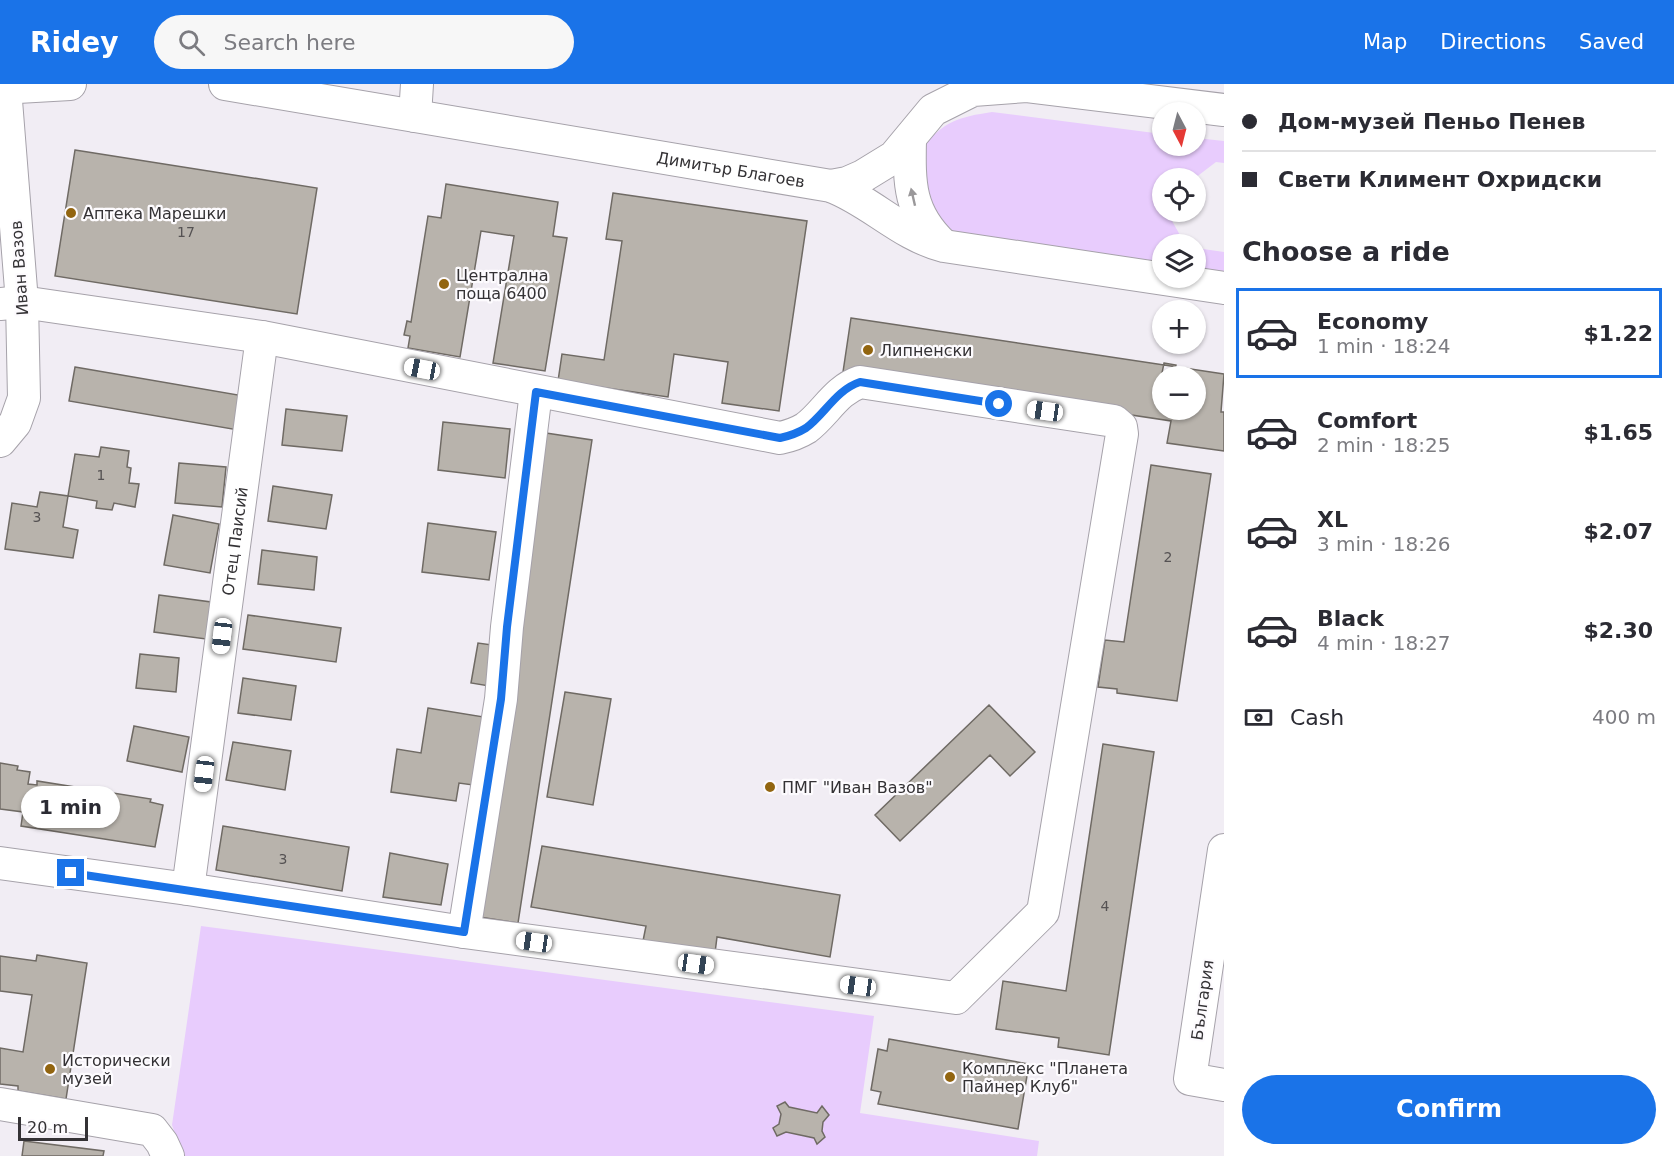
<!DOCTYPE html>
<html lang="en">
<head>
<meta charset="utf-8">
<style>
  :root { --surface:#fff; --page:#f7f7f7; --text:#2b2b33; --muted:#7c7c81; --line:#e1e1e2; --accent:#1a73e8 }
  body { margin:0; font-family:"DejaVu Sans",sans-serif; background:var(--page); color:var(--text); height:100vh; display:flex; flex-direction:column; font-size:22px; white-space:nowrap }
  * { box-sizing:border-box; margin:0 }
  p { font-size:20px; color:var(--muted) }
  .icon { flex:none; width:33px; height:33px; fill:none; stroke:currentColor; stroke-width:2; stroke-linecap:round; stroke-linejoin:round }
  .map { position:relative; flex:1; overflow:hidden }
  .side { display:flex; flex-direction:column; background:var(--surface); width:450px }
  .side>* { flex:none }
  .hud { display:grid; align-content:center; height:132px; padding:0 18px; background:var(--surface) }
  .needle { width:39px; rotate:173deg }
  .controls { position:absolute; left:1152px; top:18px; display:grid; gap:12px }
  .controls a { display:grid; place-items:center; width:54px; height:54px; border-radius:50%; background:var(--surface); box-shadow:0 2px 4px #0004; font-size:30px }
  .scale { position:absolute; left:18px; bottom:15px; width:70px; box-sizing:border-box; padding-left:6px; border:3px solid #343235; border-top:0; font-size:16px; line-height:21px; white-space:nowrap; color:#343235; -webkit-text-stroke:4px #fdfbfe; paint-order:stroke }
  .end { position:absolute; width:27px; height:27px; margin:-14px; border:8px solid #1a73e8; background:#fff; box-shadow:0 0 0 3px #fff }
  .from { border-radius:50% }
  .bubble { position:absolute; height:42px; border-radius:21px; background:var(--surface); box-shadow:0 2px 4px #0004; font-size:20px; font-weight:700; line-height:42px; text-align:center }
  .car { position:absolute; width:18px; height:36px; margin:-18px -9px; border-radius:8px; box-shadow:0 0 4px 2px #0007; background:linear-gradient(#fff 24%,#345 0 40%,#fff 0 76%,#345 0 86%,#fff 0) }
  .hud b { display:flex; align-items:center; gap:21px; height:57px; font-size:22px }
  .hud b+b { border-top:2px solid var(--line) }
  .hud i { width:15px; height:15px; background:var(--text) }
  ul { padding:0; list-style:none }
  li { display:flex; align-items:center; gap:18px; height:90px; margin:0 12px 9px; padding:0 6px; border:3px solid transparent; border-radius:0px }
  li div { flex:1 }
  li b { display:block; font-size:22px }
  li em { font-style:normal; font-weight:700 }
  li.on { border-color:var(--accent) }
  li>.icon { width:54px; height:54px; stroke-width:1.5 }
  h2 { padding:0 18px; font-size:27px; line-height:72px }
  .pay { display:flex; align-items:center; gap:15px; height:66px; padding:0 18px; font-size:22px }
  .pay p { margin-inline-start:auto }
  .cta { display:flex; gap:12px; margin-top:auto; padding:12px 18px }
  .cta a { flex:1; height:69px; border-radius:36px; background:var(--accent); color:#fff; font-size:24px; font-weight:700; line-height:69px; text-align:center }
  header { display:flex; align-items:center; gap:36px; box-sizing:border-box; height:84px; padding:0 30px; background:var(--accent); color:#fff }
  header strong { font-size:28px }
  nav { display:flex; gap:33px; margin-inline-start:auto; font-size:21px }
  .search { width:420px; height:54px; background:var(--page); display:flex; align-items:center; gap:15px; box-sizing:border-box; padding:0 21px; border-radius:33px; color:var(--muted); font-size:22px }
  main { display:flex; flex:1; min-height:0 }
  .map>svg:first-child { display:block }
  .green { fill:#e8ccfd }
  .building { fill:#b8b3ac; stroke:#6f6a64; stroke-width:1.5; fill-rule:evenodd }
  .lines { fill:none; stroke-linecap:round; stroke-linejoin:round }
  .minor-casing { stroke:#a6a2aa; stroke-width:34 }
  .minor { stroke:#fff; stroke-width:32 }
  .oneway { fill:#9a989a }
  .route { stroke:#1a73e8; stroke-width:8 }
  .poi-dot { fill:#926510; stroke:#fdfbfe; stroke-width:2 }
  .labels { text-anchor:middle; stroke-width:4.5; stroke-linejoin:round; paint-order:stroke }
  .number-label { font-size:14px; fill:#555253 }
  .street-label { font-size:16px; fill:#343235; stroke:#fdfbfe }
  .poi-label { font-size:16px; fill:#343235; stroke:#fdfbfe; text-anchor:start }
</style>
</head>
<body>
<header>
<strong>Ridey</strong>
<div class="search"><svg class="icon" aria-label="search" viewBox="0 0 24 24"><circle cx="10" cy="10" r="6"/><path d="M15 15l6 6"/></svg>Search here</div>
<nav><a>Map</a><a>Directions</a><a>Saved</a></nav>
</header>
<main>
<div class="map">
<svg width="1224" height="1072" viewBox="0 0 1224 1072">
  <rect width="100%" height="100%" fill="#f1edf4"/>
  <path class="green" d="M992 28 1162 50V62H1196V54L1224 57V79L1216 78 1195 94H1162V128H1167L1185 160H1162V181L946 150 931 138 922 64C944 37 959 33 992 28Z
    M1196 164 1224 168V189L1196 185Z
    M201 842 874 932 860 1029 1039 1057 1037 1072H183L172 1041Z"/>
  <path class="building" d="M75 66 317 104 297 230 55 192Z
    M446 100 558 118 553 152 567 154 545 287 493 279 514 152 481 147 460 273 408 264 410 252 404 251 407 237 411 238 428 132 441 134Z
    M613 109 807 137 779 327 722 319 728 278 674 270 668 313 558 297 562 270 604 276 622 157 606 155Z
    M851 234 1224 290 1221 328H1224V367L1167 359 1171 337 843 288ZM1162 292H1196V326H1162Z
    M1164 279 1176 281 1174 290 1162 289Z
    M75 283 244 312 238 346 69 317Z
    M286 325 347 332 342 367 282 361Z
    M443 338 510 345 505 394 438 386Z
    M546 349 592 356 518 839 473 832 508 605 471 599 478 559 513 564Z
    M101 363 129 367 127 383 131 384 129 399 139 400 135 423 114 419 112 426 96 424 97 417 68 412 75 370 99 373Z
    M179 379 226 383 222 423 175 419Z
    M1151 381 1211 390 1177 617 1117 609V605L1098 603 1105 556 1124 558Z
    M273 402 332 411 326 445 268 437Z
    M40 408 68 412 63 443 78 446 73 474 5 465 12 419 37 423Z
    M173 431 219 440 210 489 164 481Z
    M428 439 496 448 489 496 422 488Z
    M262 466 317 473 314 506 258 500Z
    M159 511 211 518 206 555 154 548Z
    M248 531 341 544 336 578 243 565Z
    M140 570 179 574 176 608 136 604Z
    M243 594 296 602 291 636 238 629Z
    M565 608 611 615 593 721 547 713Z
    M989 621 1035 668 1010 692 990 671 900 757 875 731Z
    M428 624 484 633 473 701 459 699 456 717 391 708 397 665 421 669Z
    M134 642 189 653 182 688 127 677Z
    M233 658 291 667 285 706 226 696Z
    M1103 660 1154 668 1109 971 1058 963 1059 954 996 945 1003 897 1066 907Z
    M0 679 18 682 17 686 30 688 28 700 37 701V697L151 715 150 718 163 721 155 763 21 742 23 728 0 725Z
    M223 742 349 763 342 807 216 786Z
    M542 762 840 811 830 873 717 853 715 869 643 857 646 842 531 823Z
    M390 769 448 780 441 821 383 813Z
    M37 871 87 879 66 1015 18 1007V1002L0 1000V964L23 968 32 911 0 907V872L36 877Z
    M889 955 1029 980 1018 1045 878 1020 881 1008 871 1006 878 965 887 967Z
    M785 1018 789 1023 817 1029 822 1022 829 1031 823 1038 822 1047 825 1053 817 1060 814 1054 786 1048 777 1052 773 1044 779 1040 781 1030 777 1022Z
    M24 1057 104 1067 103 1072H22Z"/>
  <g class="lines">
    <defs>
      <g id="minor">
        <path id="s1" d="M225 0 831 102C871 117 901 151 944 162L1224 204"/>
        <path d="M0 4 70 0"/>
        <path d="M415 32 417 0"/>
        <path d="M910 55C909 100 909 129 943 161"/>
        <path d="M831 102 847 99 863 92 894 73 933 26 973 6 1027 2 1224 26"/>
        <path d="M0 220 22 218 262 253 780 354C789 352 798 349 806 344 825 330 836 306 860 298L1114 337 1121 343 1122 350 1043 828 956 914 464 848 188 805 0 779"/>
        <path d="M0 357 15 339 24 314 22 218 5 4"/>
        <path d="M1224 766 1190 995 1224 1001"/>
        <path id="s2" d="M188 805 262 253"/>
        <path d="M464 848 501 615 507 543 536 308"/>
        <path d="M0 1020 152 1046 162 1059 168 1072"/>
      </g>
    </defs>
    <use href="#minor" class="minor-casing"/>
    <use href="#minor" class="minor"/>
  </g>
  <defs><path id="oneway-solid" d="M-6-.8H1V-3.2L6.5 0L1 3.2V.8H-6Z" transform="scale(1.5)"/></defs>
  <use class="oneway" href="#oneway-solid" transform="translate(913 113) rotate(-103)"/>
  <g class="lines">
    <path class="route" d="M71 789 464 848 501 615 507 543 536 308 780 354C789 352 798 349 806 344 825 330 836 306 860 298L999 320"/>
  </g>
  <g class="poi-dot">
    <circle cx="71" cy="129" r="6"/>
    <circle cx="444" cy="200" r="6"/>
    <circle cx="868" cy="266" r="6"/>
    <circle cx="770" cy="703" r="6"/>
    <circle cx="50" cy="985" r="6"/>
    <circle cx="950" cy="993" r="6"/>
  </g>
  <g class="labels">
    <g class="number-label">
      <text x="186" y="153">17</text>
      <text x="101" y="396">1</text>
      <text x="37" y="438">3</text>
      <text x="1168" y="478">2</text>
      <text x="283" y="780">3</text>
      <text x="1105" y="827">4</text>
    </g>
    <g class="street-label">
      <text dy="6" stroke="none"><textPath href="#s1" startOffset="513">Димитър Благоев</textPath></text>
      <text transform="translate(19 184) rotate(-94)" y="6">Иван Вазов</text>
      <text dy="6" stroke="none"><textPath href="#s2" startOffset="351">Отец Паисий</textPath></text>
      <text transform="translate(1202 916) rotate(-82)" y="6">България</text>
    </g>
    <g class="poi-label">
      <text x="83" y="135">Аптека Марешки</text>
      <text x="456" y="197">Централна<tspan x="456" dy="18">поща 6400</tspan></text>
      <text x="880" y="272">Липненски</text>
      <text x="782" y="709">ПМГ "Иван Вазов"</text>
      <text x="62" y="982">Исторически<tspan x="62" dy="18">музей</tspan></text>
      <text x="962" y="990">Комплекс "Планета<tspan x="962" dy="18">Пайнер Клуб"</tspan></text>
    </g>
  </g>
</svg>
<div class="controls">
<a><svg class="needle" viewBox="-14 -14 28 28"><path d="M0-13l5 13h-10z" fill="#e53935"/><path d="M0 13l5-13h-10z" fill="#7c7c81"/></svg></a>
<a><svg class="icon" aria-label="locate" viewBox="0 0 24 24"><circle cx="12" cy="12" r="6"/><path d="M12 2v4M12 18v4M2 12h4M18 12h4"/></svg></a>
<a><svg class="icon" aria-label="layers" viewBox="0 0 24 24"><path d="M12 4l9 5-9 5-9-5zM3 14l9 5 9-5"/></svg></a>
<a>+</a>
<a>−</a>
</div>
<div class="scale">20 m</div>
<i class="end from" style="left:999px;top:320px"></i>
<i class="end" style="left:71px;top:789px"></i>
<div class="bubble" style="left:21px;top:702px;width:99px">1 min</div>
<i class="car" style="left:422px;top:285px;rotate:281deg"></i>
<i class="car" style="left:1045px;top:327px;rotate:278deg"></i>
<i class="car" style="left:222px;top:552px;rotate:187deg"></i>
<i class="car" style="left:204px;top:690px;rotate:187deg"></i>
<i class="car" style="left:534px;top:858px;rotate:278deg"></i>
<i class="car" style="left:696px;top:880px;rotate:98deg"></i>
<i class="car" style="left:858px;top:902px;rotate:278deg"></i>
</div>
<section class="side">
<div class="hud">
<b><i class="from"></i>Дом-музей Пеньо Пенев</b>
<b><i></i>Свети Климент Охридски</b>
</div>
<h2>Choose a ride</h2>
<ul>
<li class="on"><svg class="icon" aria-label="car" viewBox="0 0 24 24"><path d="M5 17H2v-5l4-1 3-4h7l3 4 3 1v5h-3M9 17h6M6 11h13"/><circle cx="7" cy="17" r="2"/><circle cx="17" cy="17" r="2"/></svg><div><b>Economy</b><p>1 min · 18:24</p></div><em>$1.22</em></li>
<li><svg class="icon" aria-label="car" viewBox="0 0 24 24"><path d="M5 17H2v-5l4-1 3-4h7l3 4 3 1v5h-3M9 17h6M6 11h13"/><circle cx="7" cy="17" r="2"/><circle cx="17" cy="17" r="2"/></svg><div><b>Comfort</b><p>2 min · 18:25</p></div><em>$1.65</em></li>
<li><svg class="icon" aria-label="car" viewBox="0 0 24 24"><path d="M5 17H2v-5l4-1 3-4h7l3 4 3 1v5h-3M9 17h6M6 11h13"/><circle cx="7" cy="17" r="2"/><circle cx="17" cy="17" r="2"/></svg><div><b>XL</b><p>3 min · 18:26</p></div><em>$2.07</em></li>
<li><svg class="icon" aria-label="car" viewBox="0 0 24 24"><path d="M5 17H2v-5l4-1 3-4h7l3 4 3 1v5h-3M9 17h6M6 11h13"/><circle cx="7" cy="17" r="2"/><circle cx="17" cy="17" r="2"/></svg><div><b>Black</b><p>4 min · 18:27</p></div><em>$2.30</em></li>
</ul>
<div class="pay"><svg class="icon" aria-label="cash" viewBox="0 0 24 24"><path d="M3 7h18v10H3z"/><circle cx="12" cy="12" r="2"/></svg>Cash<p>400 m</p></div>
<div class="cta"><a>Confirm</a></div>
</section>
</main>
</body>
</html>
